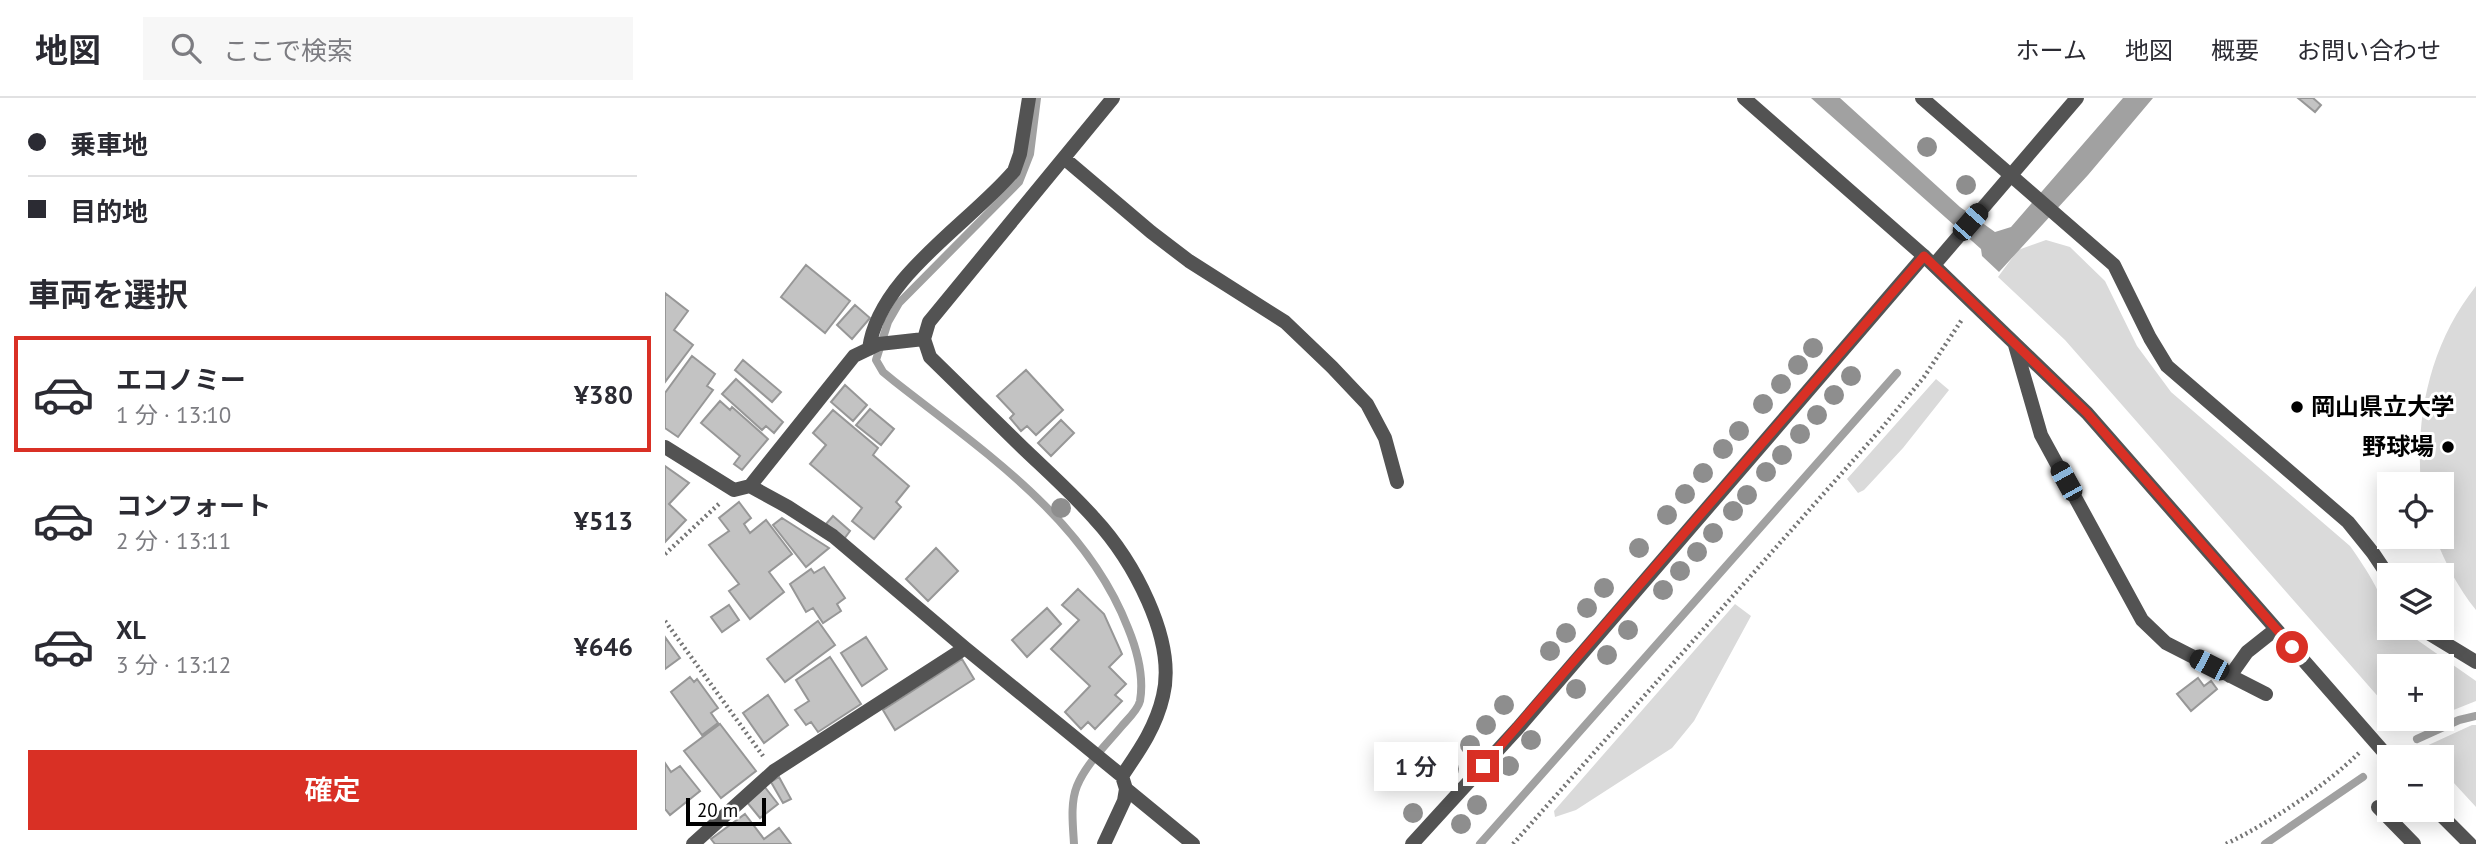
<!DOCTYPE html>
<html lang="ja">
<head>
<meta charset="utf-8">
<style>
  :root { --surface:#fff; --page:#f7f7f7; --text:#2b2b33; --muted:#7c7c81; --line:#e1e1e2; --accent:#d93025 }
  body { margin:0; font-family:"PT Sans","Noto Sans JP",sans-serif; background:var(--page); color:var(--text); height:100vh; display:flex; flex-direction:column; font-size:26px; white-space:nowrap }
  * { box-sizing:border-box; margin:0 }
  p { font-size:23px; color:var(--muted) }
  .icon { flex:none; width:38px; height:38px; fill:none; stroke:currentColor; stroke-width:2; stroke-linecap:round; stroke-linejoin:round }
  .map { position:relative; flex:1; overflow:hidden }
  .panel { display:flex; flex-direction:column; background:var(--surface); width:665px }
  .panel>* { flex:none }
  .top-card { display:grid; align-content:center; height:154px; padding:0 28px; background:var(--surface) }
  .buttons { position:absolute; left:1712px; top:374px; display:grid; gap:14px }
  .buttons a { display:grid; place-items:center; width:77px; height:77px; border-radius:0px; background:var(--surface); box-shadow:0 4px 18px #0003; font-size:35px }
  .scale { position:absolute; left:21px; bottom:18px; width:80px; box-sizing:border-box; padding-left:7px; border:4px solid #000; border-top:0; font-size:19px; line-height:24px; white-space:nowrap; color:#000; -webkit-text-stroke:5px #fff; paint-order:stroke }
  .end { position:absolute; width:32px; height:32px; margin:-16px; border:9px solid #d93025; background:#fff; box-shadow:0 0 0 4px #fff }
  .from { border-radius:50% }
  .bubble { position:absolute; height:49px; border-radius:0px; background:var(--surface); box-shadow:0 4px 18px #0003; font-size:23px; font-weight:600; line-height:49px; text-align:center }
  .car { position:absolute; width:21px; height:42px; margin:-21px -10px; border-radius:9px; box-shadow:0 0 5px 2px #0007; background:linear-gradient(#222 24%,#8ab4d8 0 40%,#222 0 76%,#8ab4d8 0 86%,#222 0) }
  .top-card b { display:flex; align-items:center; gap:24px; height:66px; font-size:26px }
  .top-card b+b { border-top:2px solid var(--line) }
  .top-card i { width:18px; height:18px; background:var(--text) }
  ul { padding:0; list-style:none }
  li { display:flex; align-items:center; gap:21px; height:116px; margin:0 14px 10px; padding:0 14px; border:4px solid transparent; border-radius:0px }
  li div { flex:1 }
  li b { display:block; font-size:26px }
  li em { font-style:normal; font-weight:600 }
  li.active { border-color:var(--accent) }
  li>.icon { width:63px; height:63px; stroke-width:1.5 }
  h2 { padding:0 28px; font-size:32px; line-height:84px }
  .action { display:flex; gap:14px; margin-top:auto; padding:14px 28px }
  .action a { flex:1; height:80px; border-radius:0px; background:var(--accent); color:#fff; font-size:28px; font-weight:600; line-height:80px; text-align:center }
  header { display:flex; align-items:center; gap:42px; box-sizing:border-box; height:98px; padding:0 35px; background:var(--surface); border-bottom:2px solid var(--line) }
  header strong { font-size:33px }
  nav { display:flex; gap:38px; margin-inline-start:auto; font-size:24px }
  .search { width:490px; height:63px; background:var(--page); display:flex; align-items:center; gap:18px; box-sizing:border-box; padding:0 24px; border-radius:0px; color:var(--muted); font-size:26px }
  main { display:flex; flex:1; min-height:0 }
  .map>svg:first-child { display:block }
  .green { fill:#dadada }
  .water { fill:#a1a1a1 }
  .lines { fill:none; stroke-linecap:round; stroke-linejoin:round }
  .stream { stroke:#a1a1a1; stroke-width:8 }
  .building { fill:#c3c3c3; stroke:#979797; stroke-width:2 }
  .path { stroke:#757575; stroke-width:4.5; stroke-dasharray:2 3.5; stroke-linecap:butt }
  .service { stroke:#535353; stroke-width:14 }
  .minor { stroke:#535353; stroke-width:14 }
  .tertiary { stroke:#535353; stroke-width:14 }
  .tree { fill:#8e8e8e }
  .route { stroke:#d93025; stroke-width:9 }
  .poi-dot { fill:#000; stroke:#fff; stroke-width:2.5 }
  .labels { text-anchor:middle; stroke-width:6; stroke-linejoin:round; paint-order:stroke }
  .poi-label { font-size:24px; font-weight:bold; fill:#000; stroke:#fff; text-anchor:start }
</style>
</head>
<body>
<header>
<strong>地図</strong>
<div class="search"><svg class="icon" aria-label="search" viewBox="0 0 24 24"><circle cx="10" cy="10" r="6"/><path d="M15 15l6 6"/></svg>ここで検索</div>
<nav><a>ホーム</a><a>地図</a><a>概要</a><a>お問い合わせ</a></nav>
</header>
<main>
<section class="panel">
<div class="top-card">
<b><i class="from"></i>乗車地</b>
<b><i></i>目的地</b>
</div>
<h2>車両を選択</h2>
<ul>
<li class="active"><svg class="icon" aria-label="car" viewBox="0 0 24 24"><path d="M5 17H2v-5l4-1 3-4h7l3 4 3 1v5h-3M9 17h6M6 11h13"/><circle cx="7" cy="17" r="2"/><circle cx="17" cy="17" r="2"/></svg><div><b>エコノミー</b><p>1 分 · 13:10</p></div><em>¥380</em></li>
<li><svg class="icon" aria-label="car" viewBox="0 0 24 24"><path d="M5 17H2v-5l4-1 3-4h7l3 4 3 1v5h-3M9 17h6M6 11h13"/><circle cx="7" cy="17" r="2"/><circle cx="17" cy="17" r="2"/></svg><div><b>コンフォート</b><p>2 分 · 13:11</p></div><em>¥513</em></li>
<li><svg class="icon" aria-label="car" viewBox="0 0 24 24"><path d="M5 17H2v-5l4-1 3-4h7l3 4 3 1v5h-3M9 17h6M6 11h13"/><circle cx="7" cy="17" r="2"/><circle cx="17" cy="17" r="2"/></svg><div><b>XL</b><p>3 分 · 13:12</p></div><em>¥646</em></li>
</ul>
<div class="action"><a>確定</a></div>
</section>
<div class="map">
<svg width="1811" height="746" viewBox="0 0 1811 746">
  <rect width="100%" height="100%" fill="#fff"/>
  <path class="green" d="M1381 142 1405 149 1440 183 1472 248 1506 294 1685 448C1700 469 1724 505 1724 530H1735L1811 583V603L1776 617V569H1724V611L1400 242 1333 179 1353 152Z
    M1811 188V512C1793 490 1781 466 1770 439H1776V387H1756C1750 316 1766 245 1811 188Z
    M1271 281 1284 292 1238 350 1199 392 1193 395 1182 381Z
    M1070 506 1086 518 1029 623 1007 650 911 712 890 719 889 713Z
    M1807 627H1811V709L1776 671V660H1766L1757 650Z"/>
  <path class="water" d="M1146 0H1175L1295 109 1330 134 1346 129 1458 0H1488L1423 77 1334 174 1317 158 1316 151Z"/>
  <g class="lines">
    <path class="stream" d="M372 0 365 56 354 84 234 205 223 224 211 262 218 274 229 283C318 353 421 421 463 530 472 552 479 580 475 603 473 612 462 622 456 629 441 647 421 666 412 688 405 705 408 728 409 746
      M1752 641 1794 622 1811 618
      M815 746 1232 275
      M1600 746 1698 679"/>
  </g>
  <path class="building" d="M1633 0H1648L1656 7 1650 14Z
    M141 167 185 203 160 235 116 199Z
    M0 195 23 213 9 232 28 247 0 284Z
    M190 207 205 220 187 241 172 227Z
    M27 258 50 276 42 288 48 292 13 339 0 330V295Z
    M78 262 116 294 107 304 70 272Z
    M361 272 398 312 371 337 362 328 356 333 345 320 349 316 332 298Z
    M71 281 118 324 109 335 101 328 97 332 57 296Z
    M180 287 202 307 188 323 166 304Z
    M55 303 65 312 67 309 103 341 77 372 69 366 75 358 36 325Z
    M205 311 229 331 216 347 191 327Z
    M168 312 213 350 208 357 244 388 231 404 236 409 209 441 187 423 197 410 145 366 161 347 148 335Z
    M396 322 409 335 386 358 373 345Z
    M0 368 24 385 4 406 21 422 0 444Z
    M74 404 86 420 79 426 85 435 101 422 127 456 104 474 119 494 85 521 64 493 74 486 44 447 64 433 54 420Z
    M168 418 185 433 179 441 161 426Z
    M117 420 164 450 141 469 108 427Z
    M271 450 293 473 263 503 241 481Z
    M159 469 180 500 172 506 176 513 158 525 148 510 141 514 125 486 146 471 149 475Z
    M413 491 439 516 457 556 444 569 461 586 450 597 457 603 430 631 423 624 416 631 400 614 425 588 386 551 414 522 397 507Z
    M64 507 74 522 57 534 46 519Z
    M382 510 396 526 362 559 347 542Z
    M153 523 170 547 120 584 102 561Z
    M0 539 15 560 0 571Z
    M201 539 222 571 197 588 176 555Z
    M165 559 196 606 153 634 146 624 141 627 130 612 144 603 131 582Z
    M297 561 309 581 230 632 218 612Z
    M25 579 29 584 32 581 53 610 46 615 53 625 37 637 6 594Z
    M1533 580 1539 588 1546 583 1552 591 1526 613 1512 596Z
    M103 597 123 627 99 645 78 615Z
    M55 626 91 673 56 700 19 653Z
    M0 665 6 674 15 668 35 693 5 717 0 711Z
    M114 679 126 701 118 705 106 684Z
    M99 688 113 706 95 720 81 703Z
    M80 716 99 741 114 730 126 746H50L46 741Z"/>
  <g class="lines">
    <path class="path" d="M0 456 56 404
      M0 523 98 658
      M848 746 1216 331 1259 279 1298 220
      M1561 746C1606 724 1659 689 1695 654"/>
    <path class="service" d="M1257 0 1449 167 1485 240 1502 268 1683 424 1708 455 1724 479
      M1269 167 1412 0
      M1755 530 1811 564"/>
    <path class="minor" d="M448 0 264 224 259 241 265 259C296 289 326 319 357 349 381 372 407 395 429 420 467 461 512 541 498 598 491 629 474 653 457 678
      M400 61 486 134 524 163 620 224 667 269 702 306 720 340 732 384
      M1259 158 1422 315 1724 660
      M1350 247 1376 337 1477 522 1501 545 1601 596
      M204 251C213 180 304 126 349 73L355 56 364 0
      M0 349 69 392 85 388 189 258 214 246 259 241
      M85 388 123 409 168 438 300 550 457 678 461 691 528 746
      M1565 578 1582 554 1611 531
      M1713 709 1749 746
      M1771 712 1805 746
      M28 746 109 673 300 550
      M439 746 459 703 461 691"/>
    <path class="tertiary" d="M747 746 853 630 1259 158 1079 0"/>
  </g>
  <g class="tree">
    <circle cx="1262" cy="49" r="10"/>
    <circle cx="1301" cy="87" r="10"/>
    <circle cx="1148" cy="250" r="10"/>
    <circle cx="1133" cy="267" r="10"/>
    <circle cx="1186" cy="278" r="10"/>
    <circle cx="1116" cy="286" r="10"/>
    <circle cx="1169" cy="297" r="10"/>
    <circle cx="1098" cy="306" r="10"/>
    <circle cx="1152" cy="317" r="10"/>
    <circle cx="1074" cy="333" r="10"/>
    <circle cx="1135" cy="336" r="10"/>
    <circle cx="1058" cy="351" r="10"/>
    <circle cx="1117" cy="357" r="10"/>
    <circle cx="1101" cy="374" r="10"/>
    <circle cx="1038" cy="375" r="10"/>
    <circle cx="1020" cy="396" r="10"/>
    <circle cx="1082" cy="397" r="10"/>
    <circle cx="396" cy="410" r="10"/>
    <circle cx="1068" cy="413" r="10"/>
    <circle cx="1002" cy="417" r="10"/>
    <circle cx="1048" cy="435" r="10"/>
    <circle cx="974" cy="450" r="10"/>
    <circle cx="1032" cy="454" r="10"/>
    <circle cx="1015" cy="473" r="10"/>
    <circle cx="939" cy="490" r="10"/>
    <circle cx="998" cy="492" r="10"/>
    <circle cx="922" cy="510" r="10"/>
    <circle cx="963" cy="532" r="10"/>
    <circle cx="901" cy="535" r="10"/>
    <circle cx="885" cy="553" r="10"/>
    <circle cx="942" cy="557" r="10"/>
    <circle cx="911" cy="591" r="10"/>
    <circle cx="839" cy="607" r="10"/>
    <circle cx="821" cy="627" r="10"/>
    <circle cx="866" cy="642" r="10"/>
    <circle cx="805" cy="647" r="10"/>
    <circle cx="844" cy="668" r="10"/>
    <circle cx="784" cy="671" r="10"/>
    <circle cx="812" cy="707" r="10"/>
    <circle cx="748" cy="715" r="10"/>
    <circle cx="796" cy="726" r="10"/>
  </g>
  <g class="lines">
    <path class="route" d="M818 668 1259 158 1422 315 1627 549"/>
  </g>
  <g class="poi-dot">
    <circle cx="1632" cy="309" r="7"/>
    <circle cx="1783" cy="349" r="7"/>
  </g>
  <g class="labels">
    <g class="poi-label">
      <text x="1646" y="317">岡山県立大学</text>
      <text x="1769" y="357" text-anchor="end">野球場</text>
    </g>
  </g>
</svg>
<div class="buttons">
<a><svg class="icon" aria-label="locate" viewBox="0 0 24 24"><circle cx="12" cy="12" r="6"/><path d="M12 2v4M12 18v4M2 12h4M18 12h4"/></svg></a>
<a><svg class="icon" aria-label="layers" viewBox="0 0 24 24"><path d="M12 4l9 5-9 5-9-5zM3 14l9 5 9-5"/></svg></a>
<a>+</a>
<a>−</a>
</div>
<div class="scale">20 m</div>
<i class="end from" style="left:1627px;top:549px"></i>
<i class="end" style="left:818px;top:668px"></i>
<div class="bubble" style="left:709px;top:644px;width:84px">1 分</div>
<i class="car" style="left:1305px;top:124px;rotate:41deg"></i>
<i class="car" style="left:1401px;top:383px;rotate:331deg"></i>
<i class="car" style="left:1544px;top:567px;rotate:297deg"></i>
</div>
</main>
</body>
</html>
